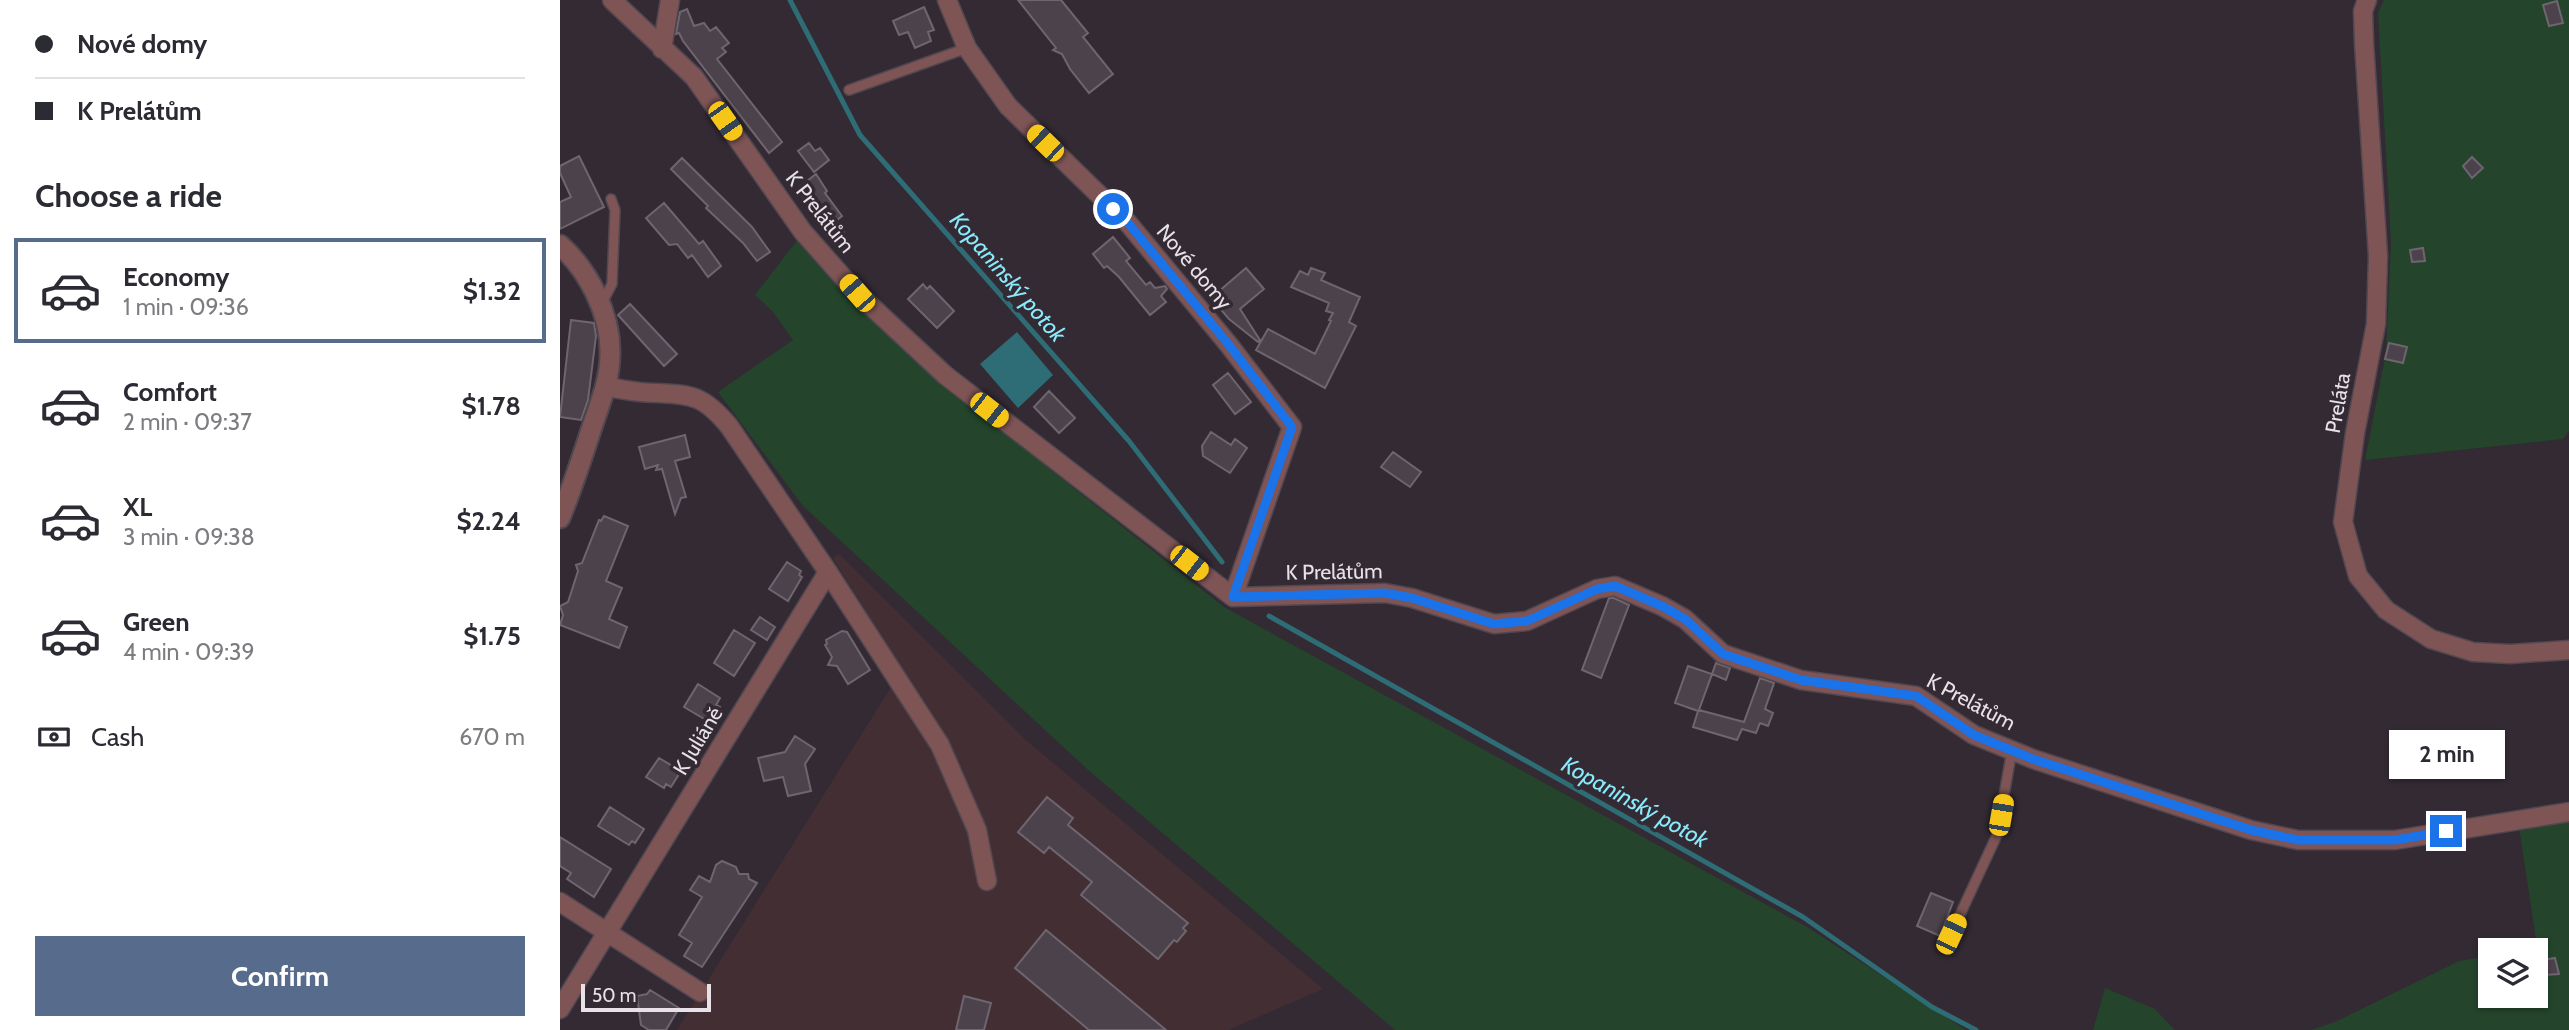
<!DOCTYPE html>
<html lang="en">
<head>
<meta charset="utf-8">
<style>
  :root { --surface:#fff; --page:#f2f2f3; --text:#2b2b33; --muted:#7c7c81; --line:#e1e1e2; --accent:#576b8d }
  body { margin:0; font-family:Cabin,sans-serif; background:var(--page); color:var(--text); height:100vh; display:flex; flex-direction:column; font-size:26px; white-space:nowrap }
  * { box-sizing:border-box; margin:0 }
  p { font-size:23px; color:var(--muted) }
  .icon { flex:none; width:38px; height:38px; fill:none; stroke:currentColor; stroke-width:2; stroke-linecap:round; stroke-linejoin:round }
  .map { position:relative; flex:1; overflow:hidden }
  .drawer { display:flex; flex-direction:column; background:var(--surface); width:560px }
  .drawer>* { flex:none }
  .top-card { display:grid; align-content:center; height:154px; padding:0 35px; background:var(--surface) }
  .fabs { position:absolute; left:1918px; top:938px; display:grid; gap:14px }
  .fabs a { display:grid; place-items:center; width:70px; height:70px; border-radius:0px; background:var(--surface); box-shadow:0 2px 5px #0004; font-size:35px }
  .scale { position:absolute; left:21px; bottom:18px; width:130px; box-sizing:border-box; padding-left:7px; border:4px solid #e8e2e8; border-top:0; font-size:19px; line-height:24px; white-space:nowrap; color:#e8e2e8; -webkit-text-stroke:5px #332a33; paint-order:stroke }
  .end { position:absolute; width:32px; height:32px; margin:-16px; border:9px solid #1a73e8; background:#fff; box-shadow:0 0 0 4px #fff }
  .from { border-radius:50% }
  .bubble { position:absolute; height:49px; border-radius:0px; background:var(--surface); box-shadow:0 2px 5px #0004; font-size:23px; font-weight:700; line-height:49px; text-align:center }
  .car { position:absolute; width:21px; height:42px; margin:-21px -10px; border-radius:9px; box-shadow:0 0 5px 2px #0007; background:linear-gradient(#f5c518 24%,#345 0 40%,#f5c518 0 76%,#345 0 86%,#f5c518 0) }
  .top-card b { display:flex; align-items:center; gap:24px; height:66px; font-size:26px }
  .top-card b+b { border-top:2px solid var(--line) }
  .top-card i { width:18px; height:18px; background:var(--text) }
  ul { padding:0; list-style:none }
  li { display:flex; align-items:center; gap:21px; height:105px; margin:0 14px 10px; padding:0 21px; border:4px solid transparent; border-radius:0px }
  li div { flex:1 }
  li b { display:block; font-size:26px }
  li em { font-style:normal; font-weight:700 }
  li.selected { border-color:var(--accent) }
  li>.icon { width:63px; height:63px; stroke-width:1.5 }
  h2 { padding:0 35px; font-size:32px; line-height:84px }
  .pay { display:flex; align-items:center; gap:18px; height:77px; padding:0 35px; font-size:26px }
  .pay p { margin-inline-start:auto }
  .button { display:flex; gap:14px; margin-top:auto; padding:14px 35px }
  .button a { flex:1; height:80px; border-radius:0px; background:var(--accent); color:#fff; font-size:28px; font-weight:700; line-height:80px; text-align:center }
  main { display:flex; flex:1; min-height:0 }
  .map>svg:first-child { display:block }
  .industrial { fill:#432f33 }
  .green { fill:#24442c }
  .water { fill:#2e6c76 }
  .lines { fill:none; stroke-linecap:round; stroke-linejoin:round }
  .stream { stroke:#2e6c76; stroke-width:5 }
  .building { fill:#4c424c; stroke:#6f656f; stroke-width:2 }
  .service-casing { stroke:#504750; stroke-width:12 }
  .minor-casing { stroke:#504750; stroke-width:21 }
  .tertiary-casing { stroke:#504750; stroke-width:23 }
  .service { stroke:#7e5455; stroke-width:9 }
  .minor { stroke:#7e5455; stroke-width:18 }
  .tertiary { stroke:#7e5455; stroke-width:19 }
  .route { stroke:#1a73e8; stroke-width:9 }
  .labels { text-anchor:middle; stroke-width:7; stroke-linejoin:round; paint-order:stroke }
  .street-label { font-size:21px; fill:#e8e2e8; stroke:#332a33 }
  .water-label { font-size:23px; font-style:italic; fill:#88eafb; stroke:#332a33 }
</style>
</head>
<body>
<main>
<section class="drawer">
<div class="top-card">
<b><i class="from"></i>Nové domy</b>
<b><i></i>K Prelátům</b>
</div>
<h2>Choose a ride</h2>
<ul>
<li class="selected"><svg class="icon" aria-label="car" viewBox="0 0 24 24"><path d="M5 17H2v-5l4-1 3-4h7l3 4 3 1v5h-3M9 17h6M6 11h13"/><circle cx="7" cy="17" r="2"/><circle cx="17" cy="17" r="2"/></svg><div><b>Economy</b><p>1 min · 09:36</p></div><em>$1.32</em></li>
<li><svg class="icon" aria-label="car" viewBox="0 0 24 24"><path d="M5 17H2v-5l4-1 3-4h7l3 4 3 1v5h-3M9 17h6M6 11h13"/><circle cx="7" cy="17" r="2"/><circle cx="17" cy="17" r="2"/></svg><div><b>Comfort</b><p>2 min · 09:37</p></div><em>$1.78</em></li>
<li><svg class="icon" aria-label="car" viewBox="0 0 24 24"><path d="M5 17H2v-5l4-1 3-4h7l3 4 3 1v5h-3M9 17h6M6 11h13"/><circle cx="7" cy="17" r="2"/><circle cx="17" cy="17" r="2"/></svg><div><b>XL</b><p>3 min · 09:38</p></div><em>$2.24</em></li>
<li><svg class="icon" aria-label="car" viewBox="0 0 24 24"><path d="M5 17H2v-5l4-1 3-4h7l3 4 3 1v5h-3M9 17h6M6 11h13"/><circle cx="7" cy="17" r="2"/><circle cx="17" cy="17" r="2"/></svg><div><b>Green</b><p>4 min · 09:39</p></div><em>$1.75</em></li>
</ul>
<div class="pay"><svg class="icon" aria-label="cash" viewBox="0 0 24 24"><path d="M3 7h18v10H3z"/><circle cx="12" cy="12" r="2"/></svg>Cash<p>670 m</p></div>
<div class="button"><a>Confirm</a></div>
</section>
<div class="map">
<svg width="2009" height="1030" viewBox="0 0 2009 1030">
  <rect width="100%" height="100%" fill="#332a33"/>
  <path class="industrial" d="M279 554 467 741 763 989 668 1030H117L336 679 346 675 273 558Z"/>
  <path class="green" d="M1824 0H2009V431L2003 439 1805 460 1826 353 1831 243 1818 13Z
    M238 239 381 383 664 607 1247 927 1406 1030H835L527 769 243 506 158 392 233 340 213 312 195 295Z
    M2009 820V1030H1751L1775 1022 1899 961 1930 956V996H1976V950H1963L1977 947 1959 827Z
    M1545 988 1595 1009 1615 1030H1533Z"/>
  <path class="water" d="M457 332 493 375 458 408 420 364Z"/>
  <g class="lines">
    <path class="stream" d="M230 0 300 135 569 441 662 562
      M709 616 1243 917 1372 1007 1416 1030"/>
  </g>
  <path class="building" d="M458 0H501L528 33 523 37 553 74 529 93 510 69 502 54 493 50 496 48Z
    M1997 1 2003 23 1989 26 1983 5Z
    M364 7 374 30 368 32 371 41 355 48 348 32 339 35 333 21Z
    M127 9 134 26 144 23 150 31 156 27 169 43 162 48 166 52 157 59 222 142 209 153 123 41 119 33 116 34 120 12Z
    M249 143 255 151 260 148 269 160 254 172 238 151Z
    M19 156 44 207 0 229V202L11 197 0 173V166Z
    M1912 157 1923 168 1912 178 1903 166Z
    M122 158 192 227 210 252 197 261 183 243 146 208 148 206 111 169Z
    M256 174 267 191 265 193 282 216 276 221 284 232 272 242 262 229 265 227 237 189Z
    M104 203 139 244 143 241 161 266 148 277 132 255 128 258 117 244 109 245 86 218Z
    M553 237 570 258 566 261 586 285 590 282 595 288 605 286 607 289 601 296 606 302 590 315 559 277 547 266 544 268 533 254Z
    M1863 248 1865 261 1852 262 1850 250Z
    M686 268 704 289 680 309 700 340 698 342 669 319 651 298Z
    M751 268 765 273 761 280 800 297 789 322 796 326 765 388 696 350 708 329 755 354 771 321 769 320 773 313 766 311 769 303 731 287 740 271 748 275Z
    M363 284 367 289 370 286 394 311 377 328 348 299Z
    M70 304 117 354 104 366 58 315Z
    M11 320 34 323 36 336 28 400 21 420 0 417Z
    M1829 343 1847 347 1843 363 1825 359Z
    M668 373 691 402 675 414 653 385Z
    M489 391 515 418 499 433 474 407Z
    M651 432 671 445 675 439 687 448 670 473 643 456 642 446Z
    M125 435 130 457 115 461 126 497 121 498 115 514 102 469 96 470 98 465 85 469 79 447Z
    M833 452 861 472 850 487 821 467Z
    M44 516 68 526 46 581 62 588 49 619 67 627 59 648 0 625 3 615 0 606 8 602 18 571 16 565 22 563 39 520 41 521Z
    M227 562 241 571 239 575 242 577 228 601 209 589Z
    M1049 598H1054L1069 605 1041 678 1022 670Z
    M200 617 215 627 207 640 191 630Z
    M174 630 195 643 174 676 154 663Z
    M282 631 287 632 310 670 288 684 277 666 268 665 272 657 265 645 267 644 266 640Z
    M1156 663 1170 668 1166 680 1152 674Z
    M1128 666 1152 674 1139 710 1184 722 1200 678 1214 683 1205 709 1213 713 1208 726 1200 723 1196 733 1182 729 1177 740 1133 727 1138 711 1115 703Z
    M138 684 160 698 156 705 160 707 153 719 149 716 146 720 124 707Z
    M235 736 255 749 245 764 251 791 228 796 223 777 204 781 198 758 225 752Z
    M99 758 121 771 111 787 106 784 104 788 86 777Z
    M487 797 513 818 508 825 628 923 623 928 626 931 617 942 614 940 598 959 521 895 532 882 489 847 484 853 458 832Z
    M50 807 84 829 75 843 72 841 69 845 38 826Z
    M0 837 51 869 34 897 7 879 11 873 0 866Z
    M162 861 176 867 179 874H188L189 879 197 883 142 967 124 956 132 943 119 935 142 897 130 890 139 876 150 882 156 865Z
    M1371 893 1393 902 1380 936 1357 926Z
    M486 930 606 1030H529L455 968Z
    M1995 958 1999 974 1985 975 1982 960Z
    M90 990 119 1008 106 1030H89L81 1025 77 996 87 994Z
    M404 996 431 1003 424 1030H396Z"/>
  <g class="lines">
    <defs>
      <path id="service" d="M289 90 407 48
        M41 305 52 284 55 210 51 199
        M1391 934 1437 835 1452 750"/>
      <path id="minor" d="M52 0 134 77 243 232 297 293 385 375 673 597 825 593 852 598 934 624 967 621 1037 589 1055 586 1102 606 1125 619 1163 654 1241 680 1356 696 1414 735 1473 759 1691 830 1738 840H1835L2009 812
        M387 0 407 48 448 106 568 223 669 345 732 427 673 597
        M1807 0 1803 11 1804 43 1818 256 1816 324 1795 433 1783 522 1798 576 1826 610 1871 639 1913 652 1950 654 2009 650
        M102 49 110 0
        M46 387C62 389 79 393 96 393 133 395 143 395 169 426L268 572 380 745 417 830 427 881
        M0 902 140 992
        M0 1009 268 572"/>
      <path id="tertiary" d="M0 245C29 271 51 315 50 354 50 380 40 403 32 427 22 458 12 488 0 518"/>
    </defs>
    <use href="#service" class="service-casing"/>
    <use href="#minor" class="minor-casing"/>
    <use href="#tertiary" class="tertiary-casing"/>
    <use href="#service" class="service"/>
    <use href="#minor" class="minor"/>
    <use href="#tertiary" class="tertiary"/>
  </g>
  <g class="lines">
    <path class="route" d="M553 209 568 223 669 345 732 427 673 597 825 593 852 598 934 624 967 621 1037 589 1055 586 1102 606 1125 619 1163 654 1241 680 1356 696 1414 735 1473 759 1691 830 1738 840H1835L1886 831"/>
  </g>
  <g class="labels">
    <g class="street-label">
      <text transform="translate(260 212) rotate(52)" y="7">K Prelátům</text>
      <text transform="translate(634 267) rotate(50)" y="7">Nové domy</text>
      <text transform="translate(1778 403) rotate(-80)" y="7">Preláta</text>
      <text transform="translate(774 572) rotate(-1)" y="7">K Prelátům</text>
      <text transform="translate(1411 702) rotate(28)" y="7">K Prelátům</text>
      <text transform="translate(138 741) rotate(-59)" y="7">K Juliáně</text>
    </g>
    <g class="water-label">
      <text transform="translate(448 277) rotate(49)" y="8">Kopaninský potok</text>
      <text transform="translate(1075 802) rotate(29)" y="8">Kopaninský potok</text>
    </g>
  </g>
</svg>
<div class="fabs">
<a><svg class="icon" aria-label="layers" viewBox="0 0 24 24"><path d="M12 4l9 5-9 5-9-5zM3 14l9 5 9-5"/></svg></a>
</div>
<div class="scale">50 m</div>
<i class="end from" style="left:553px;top:209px"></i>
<i class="end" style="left:1886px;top:831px"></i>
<div class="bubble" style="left:1829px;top:730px;width:116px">2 min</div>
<i class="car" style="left:165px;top:121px;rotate:145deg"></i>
<i class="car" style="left:485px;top:143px;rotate:314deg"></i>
<i class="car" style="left:297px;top:293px;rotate:319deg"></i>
<i class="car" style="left:429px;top:410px;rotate:128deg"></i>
<i class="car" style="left:629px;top:563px;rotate:128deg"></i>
<i class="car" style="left:1441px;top:815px;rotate:10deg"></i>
<i class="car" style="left:1391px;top:934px;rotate:25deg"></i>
</div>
</main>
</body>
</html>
